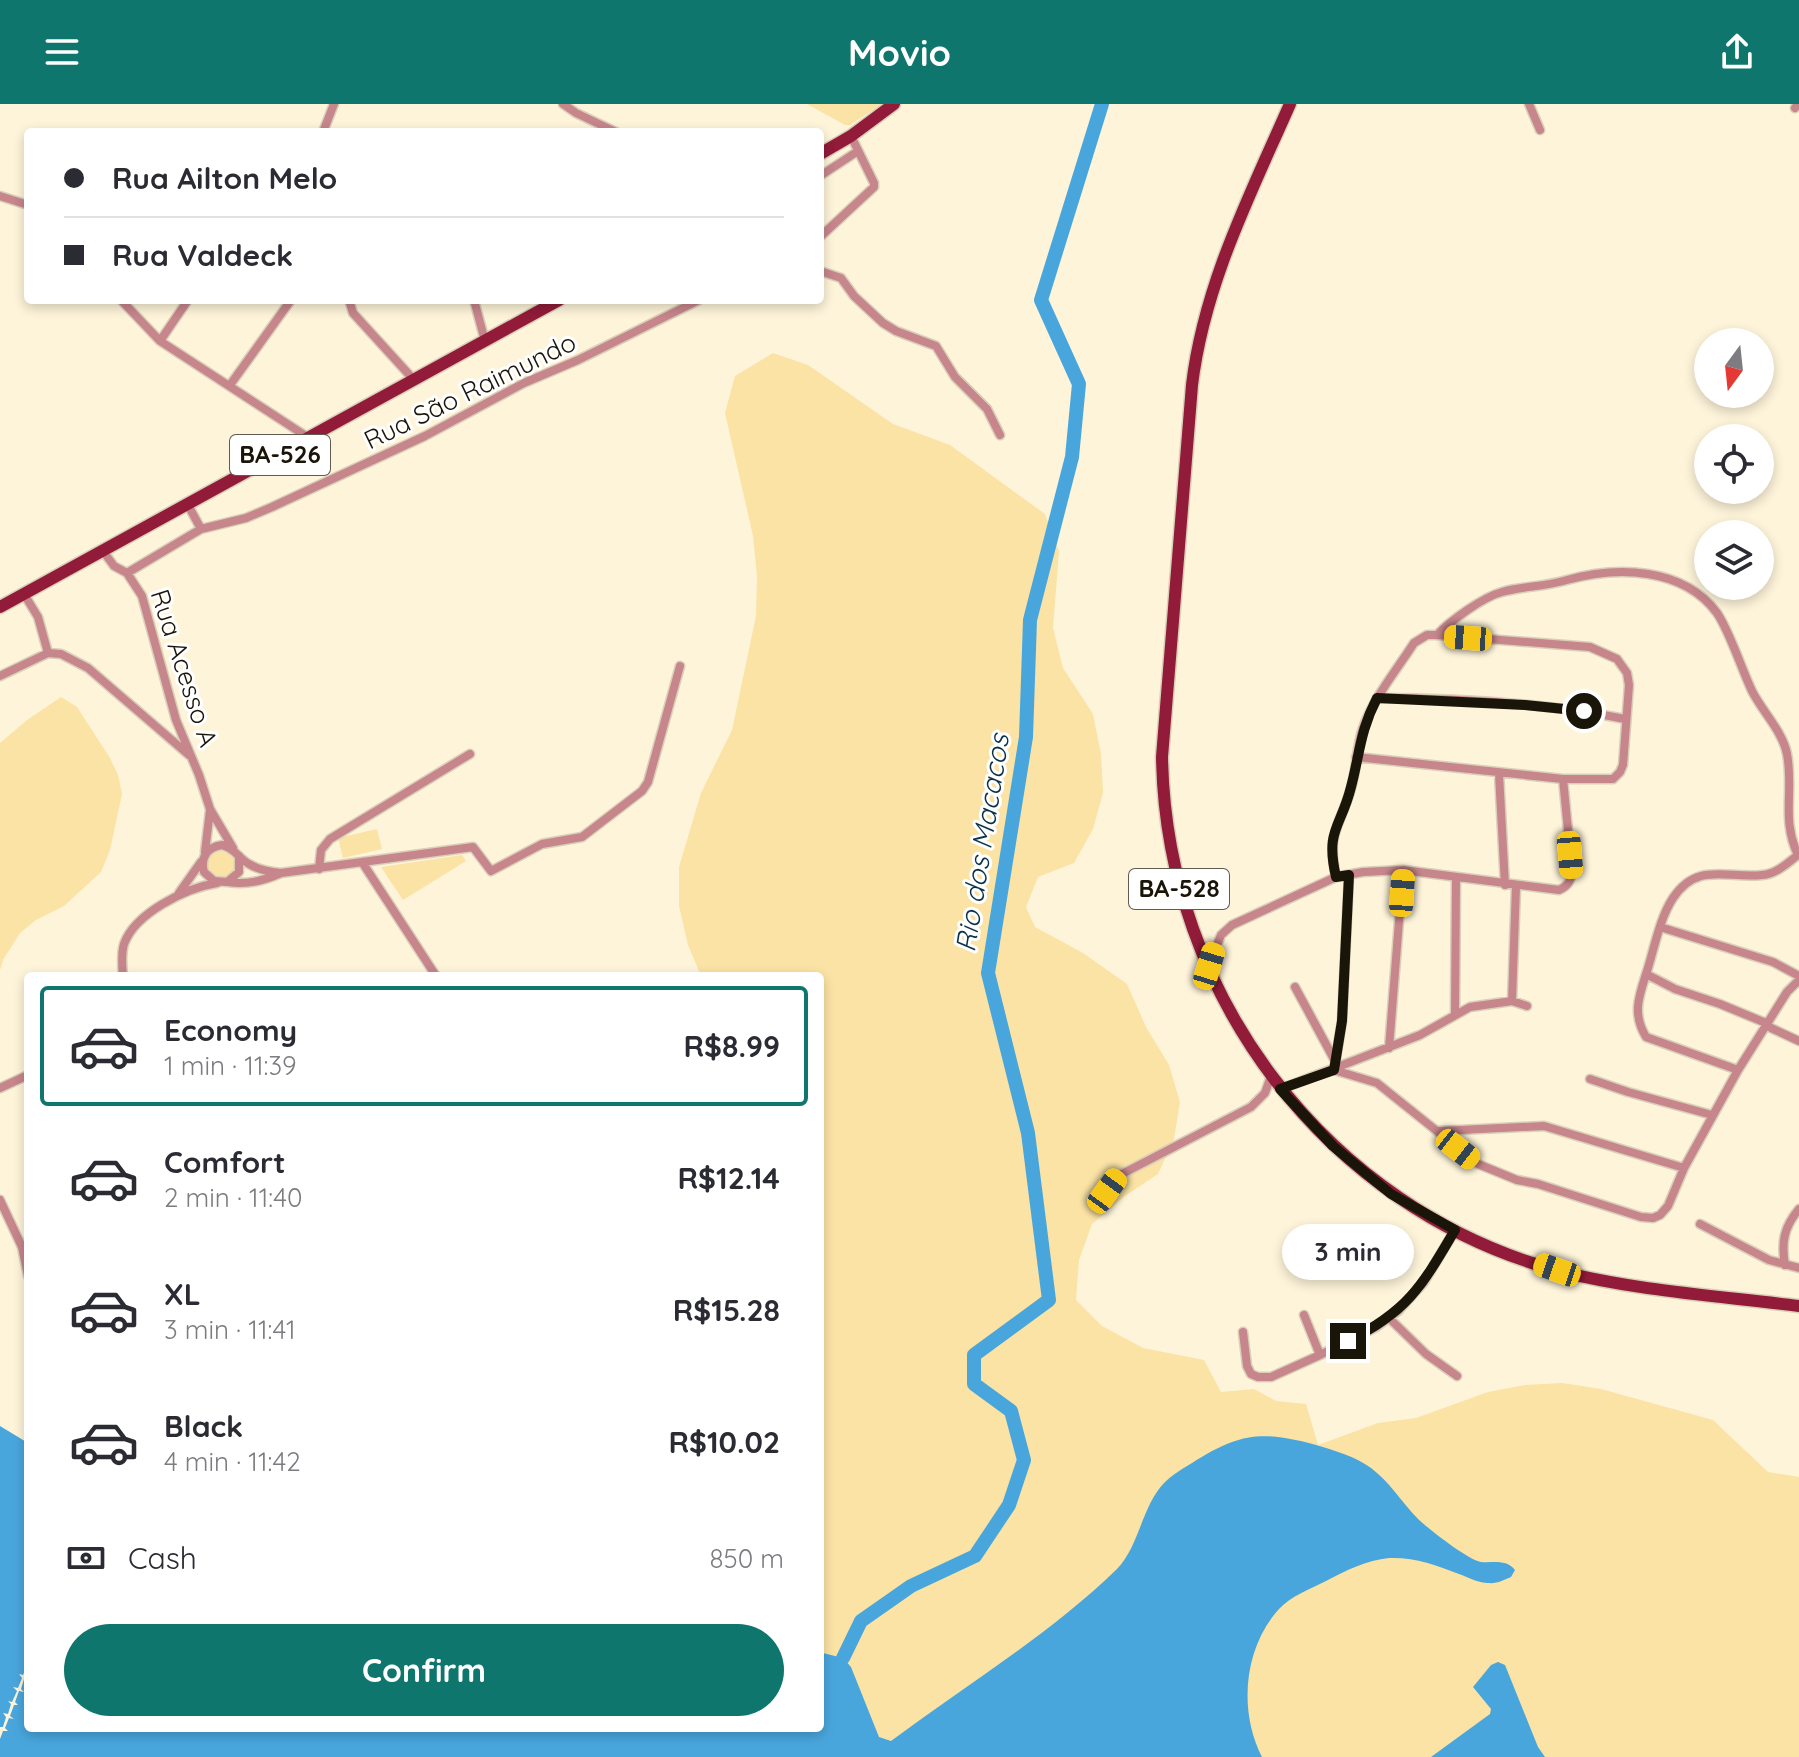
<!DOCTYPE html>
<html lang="en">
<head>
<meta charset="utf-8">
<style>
  :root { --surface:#fff; --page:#f7f7f7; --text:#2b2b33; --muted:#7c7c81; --line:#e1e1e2; --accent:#0f766e }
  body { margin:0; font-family:Quicksand,sans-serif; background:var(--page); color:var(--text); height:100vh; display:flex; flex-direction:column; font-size:30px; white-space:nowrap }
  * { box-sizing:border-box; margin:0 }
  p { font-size:26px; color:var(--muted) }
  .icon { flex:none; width:44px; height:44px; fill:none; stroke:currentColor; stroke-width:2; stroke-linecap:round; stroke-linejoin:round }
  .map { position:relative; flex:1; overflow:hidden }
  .panel { position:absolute; left:24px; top:868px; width:800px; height:760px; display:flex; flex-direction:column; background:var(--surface); border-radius:8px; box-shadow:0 4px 12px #0003 }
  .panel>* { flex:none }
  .top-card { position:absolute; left:24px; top:24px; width:800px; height:176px; border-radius:8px; box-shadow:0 4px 12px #0003; display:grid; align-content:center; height:176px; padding:0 40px; background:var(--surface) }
  .needle { width:52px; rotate:195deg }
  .buttons { position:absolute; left:1694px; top:224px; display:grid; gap:16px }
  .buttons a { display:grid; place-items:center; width:80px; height:80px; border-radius:50%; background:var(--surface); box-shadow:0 4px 12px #0003; font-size:40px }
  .end { position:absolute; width:36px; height:36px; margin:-18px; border:10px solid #1a1509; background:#fff; box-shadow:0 0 0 4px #fff }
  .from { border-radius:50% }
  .bubble { position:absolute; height:56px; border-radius:28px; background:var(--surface); box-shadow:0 4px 12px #0003; font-size:26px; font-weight:700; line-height:56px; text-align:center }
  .car { position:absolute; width:24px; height:48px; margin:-24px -12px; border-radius:10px; box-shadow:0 0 6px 2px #0007; background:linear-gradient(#f5c518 24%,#345 0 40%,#f5c518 0 76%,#345 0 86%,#f5c518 0) }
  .top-card b { display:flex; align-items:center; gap:28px; height:76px; font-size:30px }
  .top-card b+b { border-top:2px solid var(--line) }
  .top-card i { width:20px; height:20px; background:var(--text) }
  ul { padding:14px 0 0; list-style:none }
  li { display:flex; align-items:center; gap:24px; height:120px; margin:0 16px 12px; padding:0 24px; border:4px solid transparent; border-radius:8px }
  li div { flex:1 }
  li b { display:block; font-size:30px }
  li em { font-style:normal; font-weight:700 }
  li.selected { border-color:var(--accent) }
  li>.icon { width:72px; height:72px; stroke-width:1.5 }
  .pay { display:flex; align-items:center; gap:20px; height:88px; padding:0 40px; font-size:30px }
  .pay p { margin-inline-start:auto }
  .primary-button { display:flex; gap:16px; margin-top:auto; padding:16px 40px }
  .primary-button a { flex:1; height:92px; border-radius:48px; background:var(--accent); color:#fff; font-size:32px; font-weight:700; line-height:92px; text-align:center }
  header { display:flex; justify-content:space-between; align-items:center; height:104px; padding:0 40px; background:var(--accent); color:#fff; font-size:36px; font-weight:700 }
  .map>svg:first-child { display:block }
  .green { fill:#fae3a4 }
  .water { fill:#49a6dd }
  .pier { fill:#fef4da }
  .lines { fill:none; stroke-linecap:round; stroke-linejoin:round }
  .river { stroke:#49a6dd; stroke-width:14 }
  .street-casing { stroke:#dad0b9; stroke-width:11 }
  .primary-casing { stroke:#dad0b9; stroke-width:15 }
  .street { stroke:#c7858c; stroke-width:8 }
  .primary { stroke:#911b39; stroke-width:12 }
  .route { stroke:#1a1509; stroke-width:10 }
  .labels { text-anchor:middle; stroke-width:6; stroke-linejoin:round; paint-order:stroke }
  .shield { fill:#fff; stroke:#5f5b53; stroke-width:2 }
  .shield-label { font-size:24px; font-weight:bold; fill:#1a1509 }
  .street-label { font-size:26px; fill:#1a1509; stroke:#fff }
  .water-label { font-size:28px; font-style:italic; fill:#093249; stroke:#fff }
</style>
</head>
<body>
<header><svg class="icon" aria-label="menu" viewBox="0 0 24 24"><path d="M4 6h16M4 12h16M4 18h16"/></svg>Movio<svg class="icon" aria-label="share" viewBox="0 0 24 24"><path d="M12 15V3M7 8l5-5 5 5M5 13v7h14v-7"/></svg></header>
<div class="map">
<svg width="1799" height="1653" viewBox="0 0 1799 1653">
  <rect width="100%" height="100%" fill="#fef4da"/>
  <path class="green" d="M807 0H882L850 21H845Z
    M773 249 808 261 893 320 950 341 1045 410 1059 447 1053 524 1063 564 1093 610 1101 650 1103 689 1093 725 1074 759 1038 773 1026 803 1035 823 1083 849 1127 880 1146 923 1169 961 1180 998 1174 1035 1158 1070 1125 1092 1092 1120 1079 1156 1076 1196 1102 1222 1143 1244 1204 1256 1221 1288 1254 1285 1276 1297 1306 1300 1318 1341 1378 1319 1416 1314 1488 1288 1525 1281 1562 1279 1601 1285 1713 1316 1768 1368 1799 1373V1653H763L820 1624V872H701L688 841 679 802V763L701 689 732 626 756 512 757 472 753 432 725 309 735 272Z
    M61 593 77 603 110 654 118 671 122 690 110 746 101 768 64 802 36 816 20 829 3 856 0 866V639L27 616Z
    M377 725 382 745 343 754 338 734Z
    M220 744 235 750 237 766 229 774 219 776 207 767V752Z
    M462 751 466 757 403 796 381 763Z"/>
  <path class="water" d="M0 1322 28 1339V1624H820V1550L823 1549 843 1554 851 1563 879 1633 891 1637C966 1581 1049 1531 1117 1465 1138 1443 1141 1409 1159 1385 1167 1374 1180 1366 1192 1359 1243 1326 1266 1327 1323 1343 1342 1349 1362 1355 1377 1369 1395 1384 1407 1407 1426 1422 1437 1431 1469 1456 1481 1458 1494 1459 1506 1455 1515 1466L1511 1473C1504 1476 1497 1480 1488 1479 1478 1479 1468 1473 1459 1470 1436 1461 1414 1453 1389 1454 1367 1456 1345 1467 1326 1477 1310 1485 1291 1492 1279 1505 1244 1543 1238 1607 1262 1653H0Z
    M1498 1558 1505 1561 1538 1643 1545 1653H1431L1490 1610 1491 1605 1473 1583 1491 1561Z"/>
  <path class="pier" d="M24 1558 28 1559 25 1572 28 1576 24 1575 21 1585 24 1588 19 1587 15 1598 18 1601H14L10 1612 14 1615 9 1614 5 1624 8 1627H3L0 1635V1623H3L6 1613 3 1609 8 1610 11 1600 8 1597 12 1598 17 1587 13 1583 18 1584 22 1574 19 1570 23 1571 27 1562Z"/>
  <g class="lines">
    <path class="river" d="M843 1554 861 1517 911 1482 975 1452 1009 1401 1024 1356 1011 1307 974 1280V1251L1049 1196 1028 1029 988 869 1026 633 1030 516 1072 353 1079 280 1041 196 1102 0"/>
    <defs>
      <path id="street" d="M563 0 576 9 616 28
        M1529 0 1540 26
        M1795 4 1798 0
        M323 28 334 0
        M820 72 858 47
        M0 92 28 101
        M820 133 874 83V79L851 32
        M820 167 841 174 854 192 883 219 896 227 936 242 955 273 987 305 1000 331
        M121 196 160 237 309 334
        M349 196 353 209 414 276
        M474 196 485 237
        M160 237 188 196
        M230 281 291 196
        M188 401 201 425
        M103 447 114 462 127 469 142 492 176 616 199 671 210 705 233 744
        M127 469 201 425 246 414 272 403 425 332 524 279 578 256 699 196
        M24 490 38 513 48 549
        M1437 531C1450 517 1483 493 1502 488 1523 482 1544 483 1567 476 1617 462 1683 463 1717 509 1729 526 1742 566 1752 587 1762 607 1783 628 1787 650 1794 686 1781 716 1798 751
        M0 572 48 549 61 550 88 564 189 651
        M1377 594C1460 594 1544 599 1625 615
        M1499 670 1505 781
        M205 748 210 706
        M239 752V768L227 778 214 777 204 768C200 754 207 743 222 741 235 744 238 754 249 760 259 766 270 768 281 769L473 743 491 767 542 740 582 733 642 687 648 678 680 562
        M362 758 436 872
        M319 765 321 746 330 735 470 650
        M1349 771 1342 917 1334 966 1377 979 1478 1060 1517 1076 1538 1080 1641 1113 1653 1114 1660 1111 1668 1102 1684 1064 1738 966 1787 888 1799 876
        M1336 773C1326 728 1340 723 1351 684 1357 665 1356 644 1363 624 1374 593 1396 567 1414 539L1427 531H1437L1590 543 1617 555 1627 569 1629 581 1623 661 1620 668 1613 675H1563L1356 653
        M228 778C247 781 263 777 281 769
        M179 789 201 758
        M1660 823 1773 858 1799 872
        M1209 861 1221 831 1232 821 1336 773 1363 768 1403 766 1559 786C1568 782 1571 777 1572 767L1563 675
        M1646 870 1675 885 1720 900 1766 919 1771 924 1799 937
        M123 872C122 862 121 850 124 840 135 809 186 784 217 779
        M1295 883 1335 957
        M1512 897 1516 782
        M1455 909 1456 774
        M1389 944 1403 766
        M1738 966 1646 933C1631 908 1640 890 1648 864 1655 841 1660 814 1673 794 1698 757 1727 775 1762 771 1776 770 1788 759 1799 750
        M1590 975 1628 988 1712 1011
        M0 984 28 971
        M1281 985 1420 931 1470 903 1512 897 1527 902
        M1439 1027 1544 1022 1684 1064
        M0 1096 22 1143 28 1172
        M1097 1101 1118 1072 1251 1003 1265 989 1271 972
        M1700 1120 1769 1156 1799 1164
        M1785 1161C1781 1138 1784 1123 1799 1105
        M1304 1211 1320 1251
        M1389 1214 1426 1250 1457 1272
        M1243 1228 1247 1262 1251 1270 1258 1273H1271L1320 1251 1376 1223 1398 1207 1424 1178 1455 1126"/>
      <path id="primary" d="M1290 0C1250 91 1204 181 1192 281L1162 653C1166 891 1327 1105 1559 1167 1637 1187 1719 1192 1799 1202
        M820 50 851 32 894 0
        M0 503 559 196"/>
    </defs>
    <use href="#street" class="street-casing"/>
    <use href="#primary" class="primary-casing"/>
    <use href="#street" class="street"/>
    <use href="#primary" class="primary"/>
  </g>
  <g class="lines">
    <path class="route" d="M1348 1237C1408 1207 1422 1182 1455 1126L1391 1090 1333 1042 1280 985 1334 966 1342 917 1349 771 1336 773C1325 725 1341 724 1351 683 1360 649 1360 627 1377 594L1525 601 1584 607"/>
  </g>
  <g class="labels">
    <g class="shield">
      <rect x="230" y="331" width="100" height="40" rx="6"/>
      <rect x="1129" y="765" width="100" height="40" rx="6"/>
    </g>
    <g class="shield-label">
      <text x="280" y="359">BA-526</text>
      <text x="1179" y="793">BA-528</text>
    </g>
    <g class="street-label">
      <text transform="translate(470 287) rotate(-26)" y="9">Rua São Raimundo</text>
      <text transform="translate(184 564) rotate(72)" y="9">Rua Acesso A</text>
    </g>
    <g class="water-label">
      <text transform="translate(982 739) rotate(-81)" y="10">Rio dos Macacos</text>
    </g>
  </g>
</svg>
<div class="buttons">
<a><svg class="needle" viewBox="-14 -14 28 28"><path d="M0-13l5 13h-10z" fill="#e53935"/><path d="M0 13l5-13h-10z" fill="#7c7c81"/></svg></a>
<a><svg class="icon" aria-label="locate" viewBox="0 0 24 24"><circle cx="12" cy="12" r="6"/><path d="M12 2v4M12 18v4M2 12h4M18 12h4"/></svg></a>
<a><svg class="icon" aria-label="layers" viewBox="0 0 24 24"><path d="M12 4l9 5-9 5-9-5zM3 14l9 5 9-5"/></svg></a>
</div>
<i class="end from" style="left:1584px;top:607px"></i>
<i class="end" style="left:1348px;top:1237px"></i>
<div class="bubble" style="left:1282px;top:1120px;width:132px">3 min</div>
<i class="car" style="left:1468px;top:534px;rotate:274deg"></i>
<i class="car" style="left:1570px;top:751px;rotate:175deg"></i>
<i class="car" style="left:1402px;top:789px;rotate:4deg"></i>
<i class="car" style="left:1209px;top:862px;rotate:17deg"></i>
<i class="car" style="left:1458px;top:1045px;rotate:128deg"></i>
<i class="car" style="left:1107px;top:1087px;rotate:36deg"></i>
<i class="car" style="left:1557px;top:1166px;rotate:289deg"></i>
<div class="top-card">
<b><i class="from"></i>Rua Ailton Melo</b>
<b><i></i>Rua Valdeck</b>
</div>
<section class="panel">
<ul>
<li class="selected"><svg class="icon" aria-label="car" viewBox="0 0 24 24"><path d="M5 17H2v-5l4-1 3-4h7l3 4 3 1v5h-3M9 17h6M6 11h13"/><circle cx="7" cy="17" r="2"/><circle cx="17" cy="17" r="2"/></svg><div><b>Economy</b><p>1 min · 11:39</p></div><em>R$8.99</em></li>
<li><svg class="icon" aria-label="car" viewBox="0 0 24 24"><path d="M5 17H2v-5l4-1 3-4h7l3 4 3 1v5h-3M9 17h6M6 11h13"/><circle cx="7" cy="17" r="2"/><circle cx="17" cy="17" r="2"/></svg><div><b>Comfort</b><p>2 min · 11:40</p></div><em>R$12.14</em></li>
<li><svg class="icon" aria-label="car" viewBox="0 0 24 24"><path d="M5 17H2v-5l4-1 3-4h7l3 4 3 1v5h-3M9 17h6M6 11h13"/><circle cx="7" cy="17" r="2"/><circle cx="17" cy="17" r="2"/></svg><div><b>XL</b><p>3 min · 11:41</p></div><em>R$15.28</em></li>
<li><svg class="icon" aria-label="car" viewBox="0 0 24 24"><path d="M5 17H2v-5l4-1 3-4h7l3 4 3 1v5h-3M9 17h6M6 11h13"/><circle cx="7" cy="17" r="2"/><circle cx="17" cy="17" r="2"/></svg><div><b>Black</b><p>4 min · 11:42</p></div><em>R$10.02</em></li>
</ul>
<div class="pay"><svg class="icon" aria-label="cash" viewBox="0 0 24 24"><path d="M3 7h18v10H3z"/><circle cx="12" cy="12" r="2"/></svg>Cash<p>850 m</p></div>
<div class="primary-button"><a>Confirm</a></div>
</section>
</div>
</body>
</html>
